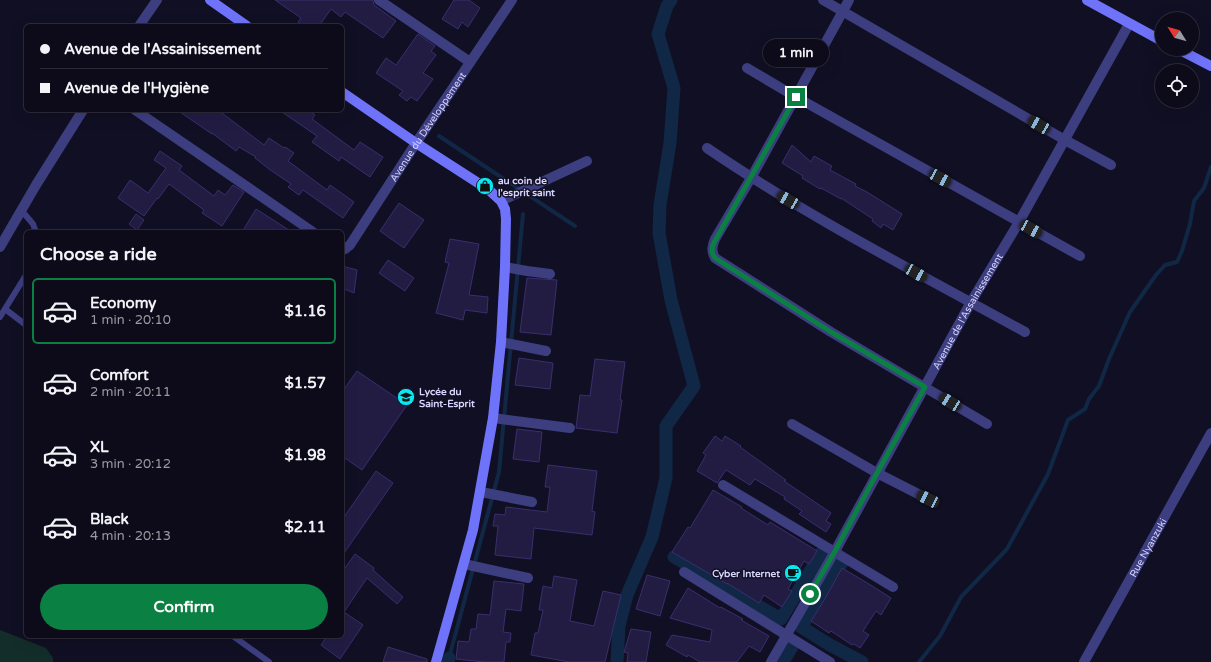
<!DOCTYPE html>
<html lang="en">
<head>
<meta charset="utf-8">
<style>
  :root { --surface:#0d0b1a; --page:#161423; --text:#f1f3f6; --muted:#9a9ba2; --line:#2d2b39; --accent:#0b8043 }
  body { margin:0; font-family:"Varela Round",sans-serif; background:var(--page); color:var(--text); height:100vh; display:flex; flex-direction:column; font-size:15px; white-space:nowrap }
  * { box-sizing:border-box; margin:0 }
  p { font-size:13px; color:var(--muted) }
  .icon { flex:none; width:22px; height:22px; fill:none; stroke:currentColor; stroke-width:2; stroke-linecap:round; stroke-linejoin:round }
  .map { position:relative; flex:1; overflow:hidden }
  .details { position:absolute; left:24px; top:230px; width:320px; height:408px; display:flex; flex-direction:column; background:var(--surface); border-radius:6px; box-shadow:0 4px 16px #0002,0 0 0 1px var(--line) }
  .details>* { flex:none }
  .banner { position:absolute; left:24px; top:24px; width:320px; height:88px; border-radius:6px; box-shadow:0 4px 16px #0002,0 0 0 1px var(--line); display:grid; align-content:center; height:88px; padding:0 16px; background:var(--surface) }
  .needle { width:26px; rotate:307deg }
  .controls { position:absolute; left:1155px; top:12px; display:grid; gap:8px }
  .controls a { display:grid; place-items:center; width:44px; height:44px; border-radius:50%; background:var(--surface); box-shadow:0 4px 16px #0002,0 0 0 1px var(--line); font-size:20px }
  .end { position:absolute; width:18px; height:18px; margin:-9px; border:5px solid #0b8043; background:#fff; box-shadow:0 0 0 2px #fff }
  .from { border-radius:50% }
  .bubble { position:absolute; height:28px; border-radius:14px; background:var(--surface); box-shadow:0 4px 16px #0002,0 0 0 1px var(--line); font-size:13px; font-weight:700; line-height:28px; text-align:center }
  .car { position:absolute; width:12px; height:24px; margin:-12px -6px; border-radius:5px; box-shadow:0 0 3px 1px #0007; background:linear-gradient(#222 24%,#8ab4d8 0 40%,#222 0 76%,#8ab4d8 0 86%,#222 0) }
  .banner b { display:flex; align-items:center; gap:14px; height:38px; font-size:15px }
  .banner b+b { border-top:1px solid var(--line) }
  .banner i { width:10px; height:10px; background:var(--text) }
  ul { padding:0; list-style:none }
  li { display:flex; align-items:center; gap:12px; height:66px; margin:0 8px 6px; padding:0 8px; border:2px solid transparent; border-radius:6px }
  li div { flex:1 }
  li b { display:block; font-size:15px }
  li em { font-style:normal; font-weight:700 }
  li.current { border-color:var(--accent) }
  li>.icon { width:36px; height:36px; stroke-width:1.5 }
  h2 { padding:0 16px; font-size:18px; line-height:48px }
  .cta { display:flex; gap:8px; margin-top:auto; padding:8px 16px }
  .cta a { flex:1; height:46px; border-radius:24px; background:var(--accent); color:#fff; font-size:16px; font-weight:700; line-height:46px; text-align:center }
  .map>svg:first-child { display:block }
  .green { fill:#132d2a }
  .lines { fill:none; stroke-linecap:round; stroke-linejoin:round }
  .stream { stroke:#102846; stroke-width:4 }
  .canal { stroke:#102846; stroke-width:13 }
  .building { fill:#221c43; stroke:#382f6e }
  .lane { stroke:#3c3e80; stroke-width:6 }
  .street { stroke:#3c3e80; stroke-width:10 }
  .secondary { stroke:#6f73f9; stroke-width:10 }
  .route { stroke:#0b8043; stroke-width:5 }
  .labels { text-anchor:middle; stroke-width:3; stroke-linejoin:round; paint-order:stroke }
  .street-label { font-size:10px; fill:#d6d3fd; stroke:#110f23 }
  .poi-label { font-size:10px; font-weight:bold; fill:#d6d3fd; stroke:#110f23; text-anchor:start }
</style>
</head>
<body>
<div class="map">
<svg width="1211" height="662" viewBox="0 0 1211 662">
  <rect width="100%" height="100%" fill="#110f23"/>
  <path class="green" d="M0 630 46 648 53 658V662H0Z"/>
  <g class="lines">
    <path class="stream" d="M439 136 575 226
      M449 658 499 472 523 214
      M919 662 940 636 961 597 1007 549 1048 474 1068 420 1085 409 1089 399 1099 386 1109 359 1130 312 1156 275 1165 265 1177 262 1182 251 1190 224 1194 201 1204 188 1211 167"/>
    <path class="canal" d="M674 557 781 619 821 553
      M843 561 801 627 830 645 862 662
      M448 662 449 658
      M617 662 619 626 627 595 652 537 666 478V426L694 386 671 300 659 233 660 205 670 143 674 88 658 34 667 6 671 0
      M783 662 793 645"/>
  </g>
  <path class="building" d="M275 0H373L374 5 396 21 383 38 345 12 341 17 331 9 319 26H303L298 22 301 18Z
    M454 0H469L480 8 468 27 462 22 458 29 442 19Z
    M418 34 435 46 431 51 436 55 423 73 433 79 417 101 411 97 407 101 399 95 403 91 376 73 386 58 396 65Z
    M177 110H218L264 145 269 138 284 148 285 147 294 153 288 161 327 190 330 185 354 202 343 218 303 190 299 195 288 187 291 184 269 169 255 158 256 157 239 147 236 151 212 133V134Z
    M279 110H308L315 115 312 119 354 150 360 142 383 157 370 177 341 157 339 161 312 142 317 136Z
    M792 145 811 162 814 156 832 166 830 170 856 184 855 186 867 192 902 214 893 230 883 224 881 228 872 221 873 219 841 198V199L821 188 820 189 802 178 803 176 782 163Z
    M160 151 182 166 179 170 214 196 218 190 225 195 233 185 244 192 222 226 202 213 204 210 169 184 158 199 157 198 144 216 118 198 130 180 148 193 166 168 154 160Z
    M399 203 424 220 404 248 380 231Z
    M256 209 292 232H242Z
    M136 214 144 220 137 230 129 224Z
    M450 239 479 244 469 295 488 297 487 313 465 310 463 320 436 313 449 263 445 262Z
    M388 260 414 278 405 291 379 273Z
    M342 266 357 270 354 293 342 288Z
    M527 278 557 280 551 335 520 332Z
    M519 358 553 363 550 389 515 385Z
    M595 359 625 362 620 400H622L617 433 576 428 580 395 590 396Z
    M357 371 407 405 362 470 342 456V392Z
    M517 429 542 432 539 462 513 459Z
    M715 436 722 441 725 436 741 446 740 447 786 480 784 481 831 513 826 521 831 524 826 532 799 514 802 511 784 499 785 497 755 479 750 485 726 470 717 483 697 471 706 455 703 453Z
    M548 465 597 471 592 511 595 512 592 535 534 528 531 559 495 555 498 526H493L495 514 505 515 506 507 547 512 550 487H545Z
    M376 471 393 483 342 556V520Z
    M713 490 742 507 741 508 768 525 770 522 817 551 809 564 804 561 788 589 792 591 782 607 764 595 759 603 727 583V584L672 552 688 527 690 528Z
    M355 554 374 568 373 570 403 597 397 604 367 578 344 612 363 625 340 659 321 645 327 636H342V572Z
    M842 568 869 584 891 598 881 615 876 611 863 631 869 635 860 648 854 644 852 645 831 631 829 633 811 621 826 597Z
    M647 575 670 581 660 616 636 609Z
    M554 576 577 580 570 621 594 626 603 591 621 595 605 662H569L531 655 535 633H538L543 610H539L543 586 552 588Z
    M494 581 524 584 521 611 506 609 503 632 511 633 510 642H506L504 662H484L456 659 458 641 469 642 471 629H476L478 614 490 615Z
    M688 588 720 608 721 607 743 619 741 620 769 636 760 652 749 646 737 662H700L688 655 687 657 666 645 672 635 710 642 712 630 670 618Z
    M631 629 651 632 646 662H627L628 653 624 652Z
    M388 647 427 659V662H383Z"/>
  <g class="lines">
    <path class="lane" d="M22 211 33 224 36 232
      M5 309 26 325
      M0 317 26 275
      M233 636 269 662"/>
    <g class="street">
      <path d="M379 0 470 62"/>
      <path d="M823 0 1065 140 1111 165"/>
      <path d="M849 0 751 178 715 239C712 246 711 251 715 258L831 332 987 424"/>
      <path d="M139 26 157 0"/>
      <path d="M747 68 796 97 1080 256"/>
      <path d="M135 110 313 232"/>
      <path d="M707 148C808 217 918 273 1025 332"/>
      <path d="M501 201 587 161"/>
      <path d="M0 247 36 185 83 110"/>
      <path id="s1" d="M342 250 345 249 350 245 416 143 512 0"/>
      <path d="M505 267 527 271 550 274"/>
      <path d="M501 342 546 351"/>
      <path d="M493 418 570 428"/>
      <path d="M792 424 877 473 928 499"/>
      <path d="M723 485 893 587"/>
      <path d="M481 492 532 502"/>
      <path d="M464 564 528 578"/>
      <path d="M684 572 830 662"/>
      <path id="s2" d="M771 662 834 553 971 302 1019 222 1129 24"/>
      <path id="s3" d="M1084 662 1211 433"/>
    </g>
    <path class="secondary" d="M210 0 247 26
      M1087 0 1162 41
      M1178 49 1211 66
      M342 92 416 143 489 190 501 201 505 209 506 219 505 267 501 342 493 418 473 530 436 662"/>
  </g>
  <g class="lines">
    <path class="route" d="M796 97 716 239C712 246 710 251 715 258L831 332 925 387 877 473 834 553 810 594"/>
  </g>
  <defs>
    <symbol id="shop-disc" viewBox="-11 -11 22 22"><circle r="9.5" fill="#0be7f1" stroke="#110f23"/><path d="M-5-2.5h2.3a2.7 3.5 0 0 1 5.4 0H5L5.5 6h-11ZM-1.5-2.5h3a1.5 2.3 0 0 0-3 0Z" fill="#111"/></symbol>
    <symbol id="school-disc" viewBox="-11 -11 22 22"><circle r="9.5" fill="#0be7f1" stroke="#110f23"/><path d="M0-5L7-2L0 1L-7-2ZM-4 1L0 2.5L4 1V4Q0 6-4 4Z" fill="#111"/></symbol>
    <symbol id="cafe-disc" viewBox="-11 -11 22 22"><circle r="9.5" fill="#0be7f1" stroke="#110f23"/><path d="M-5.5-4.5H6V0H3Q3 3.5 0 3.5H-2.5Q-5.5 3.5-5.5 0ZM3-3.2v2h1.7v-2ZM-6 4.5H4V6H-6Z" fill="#111"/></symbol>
  </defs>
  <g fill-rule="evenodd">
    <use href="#shop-disc" x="475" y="176" width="20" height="20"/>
    <use href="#school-disc" x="396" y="387" width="20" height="20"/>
    <use href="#cafe-disc" x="783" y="563" width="20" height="20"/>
  </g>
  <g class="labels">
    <g class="street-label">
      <text dy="4" stroke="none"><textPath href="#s1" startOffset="151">Avenue du Développement</textPath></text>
      <text dy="4" stroke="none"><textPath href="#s2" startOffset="402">Avenue de l'Assainissement</textPath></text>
      <text dy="4" stroke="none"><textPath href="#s3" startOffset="131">Rue Nyanzuki</textPath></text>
    </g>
    <g class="poi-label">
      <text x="498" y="184">au coin de<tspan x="498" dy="12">l'esprit saint</tspan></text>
      <text x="419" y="395">Lycée du<tspan x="419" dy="12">Saint-Esprit</tspan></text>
      <text x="780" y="577" text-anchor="end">Cyber Internet</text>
    </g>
  </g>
</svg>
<div class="controls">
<a><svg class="needle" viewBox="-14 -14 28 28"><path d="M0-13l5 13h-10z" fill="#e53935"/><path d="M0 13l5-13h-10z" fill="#9a9ba2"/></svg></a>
<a><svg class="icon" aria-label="locate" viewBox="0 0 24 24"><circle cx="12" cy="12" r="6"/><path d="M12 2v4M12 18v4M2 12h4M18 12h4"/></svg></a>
</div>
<i class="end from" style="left:810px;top:594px"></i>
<i class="end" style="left:796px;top:97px"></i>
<div class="bubble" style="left:763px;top:39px;width:66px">1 min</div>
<i class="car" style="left:1039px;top:125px;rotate:300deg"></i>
<i class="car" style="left:940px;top:178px;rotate:119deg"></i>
<i class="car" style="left:788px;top:200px;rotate:300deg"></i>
<i class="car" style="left:1031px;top:229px;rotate:119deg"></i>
<i class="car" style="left:916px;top:273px;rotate:119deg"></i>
<i class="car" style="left:950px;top:402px;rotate:301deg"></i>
<i class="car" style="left:928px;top:499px;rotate:297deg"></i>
<div class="banner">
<b><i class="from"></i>Avenue de l'Assainissement</b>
<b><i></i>Avenue de l'Hygiène</b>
</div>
<section class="details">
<h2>Choose a ride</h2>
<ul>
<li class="current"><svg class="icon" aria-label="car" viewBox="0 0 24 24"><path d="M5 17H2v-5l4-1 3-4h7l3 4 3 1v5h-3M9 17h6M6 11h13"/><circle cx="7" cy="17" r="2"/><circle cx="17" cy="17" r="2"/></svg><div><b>Economy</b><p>1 min · 20:10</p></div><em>$1.16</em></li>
<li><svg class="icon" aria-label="car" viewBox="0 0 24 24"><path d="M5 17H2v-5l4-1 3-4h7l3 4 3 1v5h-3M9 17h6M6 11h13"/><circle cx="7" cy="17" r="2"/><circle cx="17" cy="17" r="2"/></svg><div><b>Comfort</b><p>2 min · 20:11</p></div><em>$1.57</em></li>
<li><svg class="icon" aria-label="car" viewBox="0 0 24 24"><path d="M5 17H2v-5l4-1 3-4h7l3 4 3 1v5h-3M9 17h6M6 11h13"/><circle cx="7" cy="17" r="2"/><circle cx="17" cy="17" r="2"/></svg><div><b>XL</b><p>3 min · 20:12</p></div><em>$1.98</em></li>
<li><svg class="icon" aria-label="car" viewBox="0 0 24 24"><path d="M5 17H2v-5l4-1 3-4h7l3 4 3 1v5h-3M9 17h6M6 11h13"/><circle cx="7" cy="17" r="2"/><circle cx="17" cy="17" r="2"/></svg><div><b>Black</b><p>4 min · 20:13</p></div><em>$2.11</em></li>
</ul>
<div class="cta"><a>Confirm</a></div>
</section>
</div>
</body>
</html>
